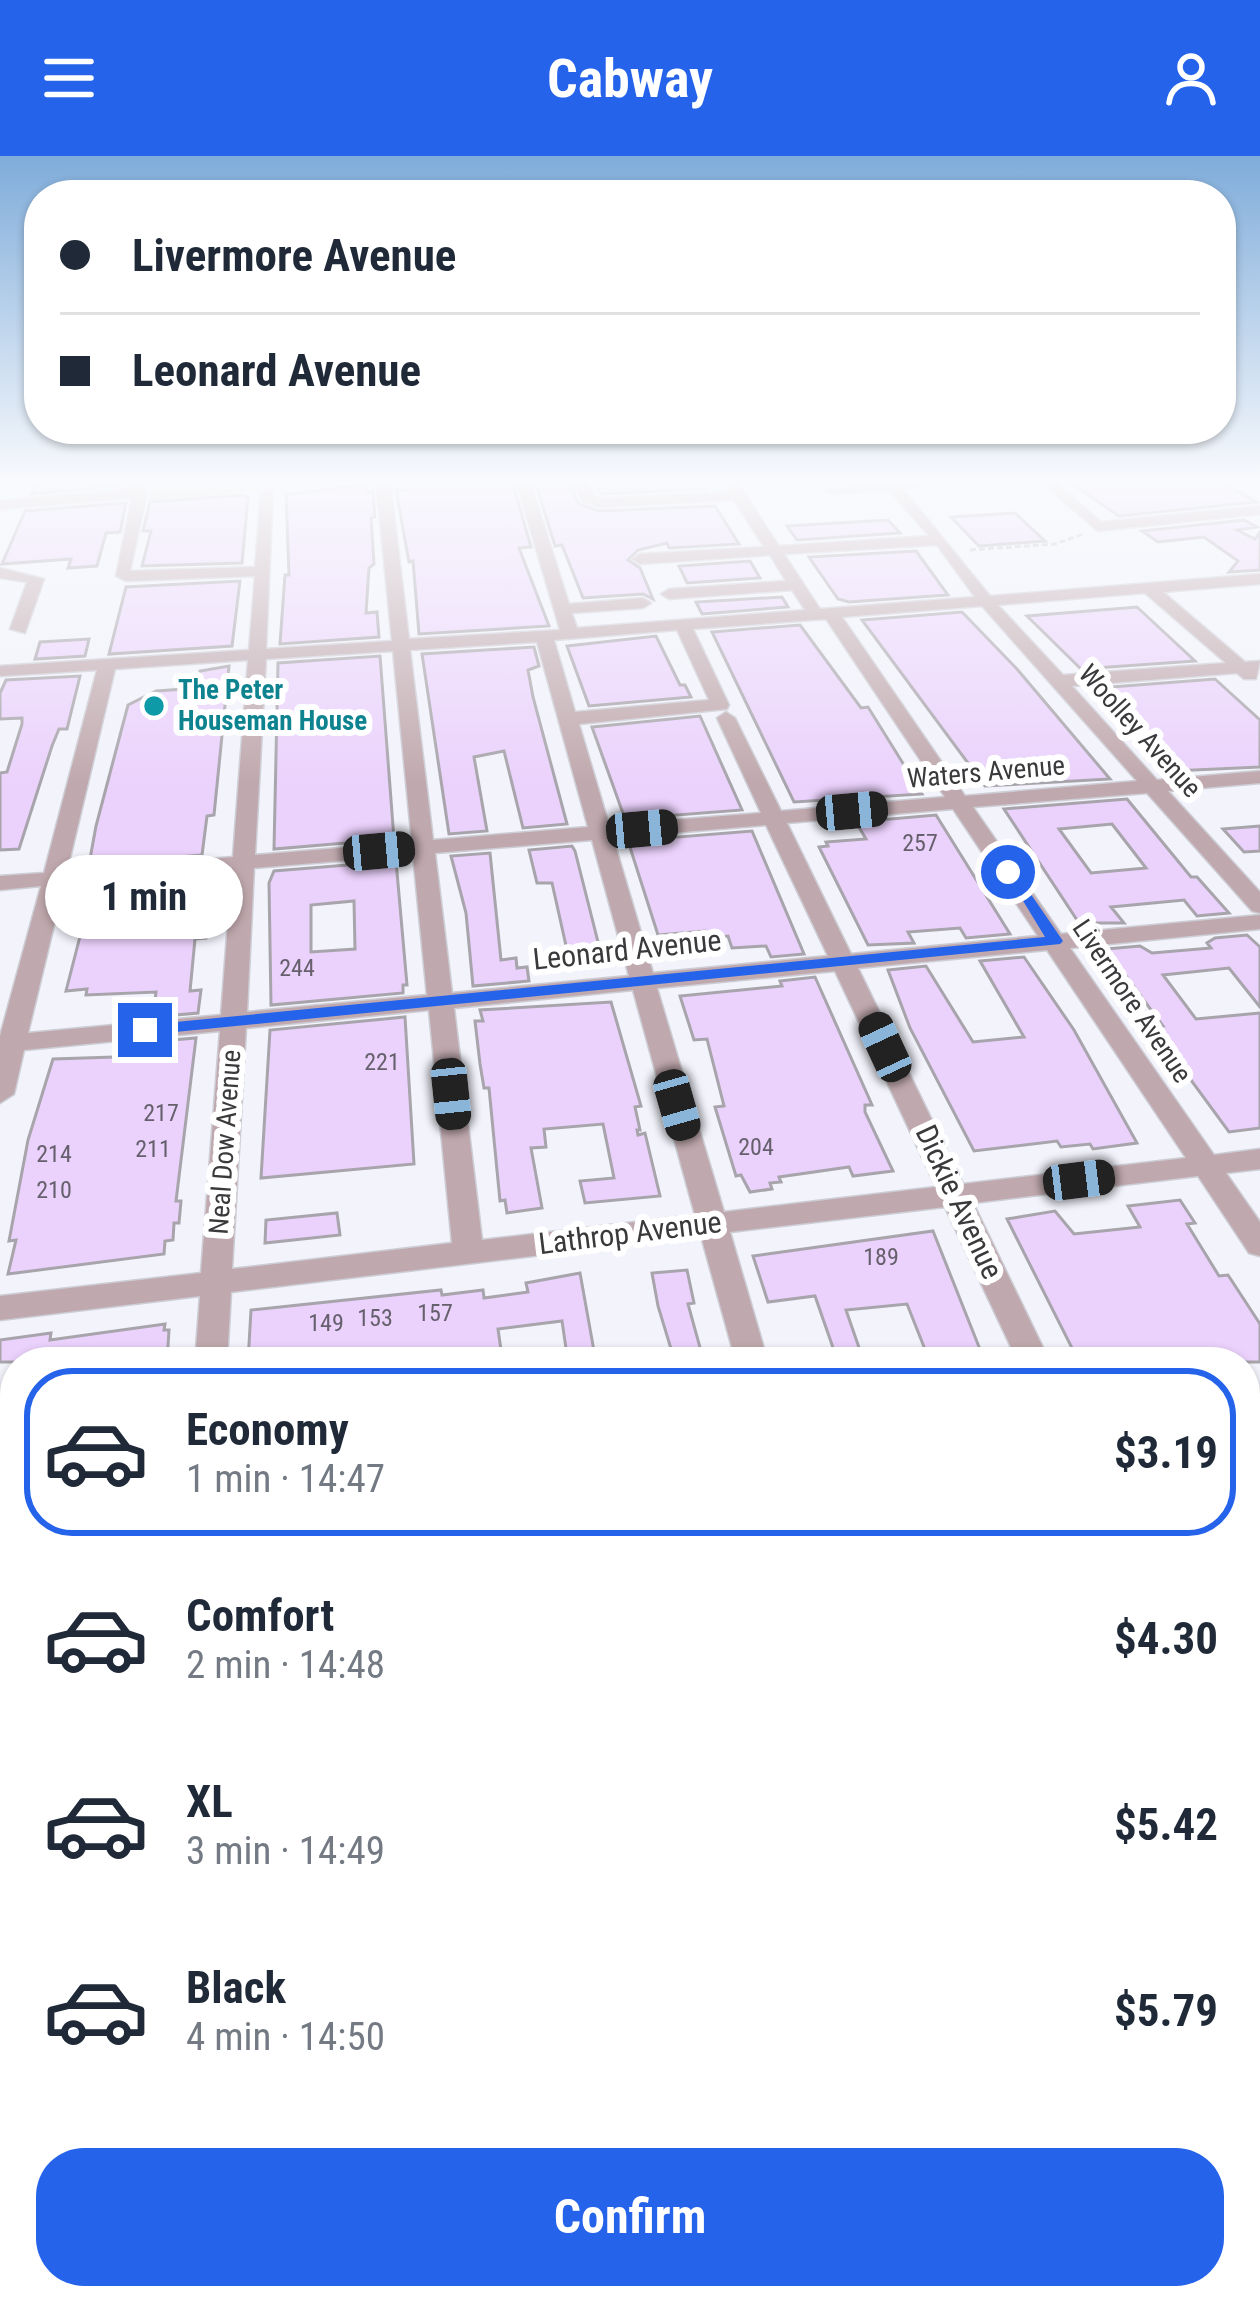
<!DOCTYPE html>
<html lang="en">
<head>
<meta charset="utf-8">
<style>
  :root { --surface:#fff; --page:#f6f6f7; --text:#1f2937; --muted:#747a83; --line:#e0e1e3; --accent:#2563eb }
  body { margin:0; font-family:"Roboto Condensed",sans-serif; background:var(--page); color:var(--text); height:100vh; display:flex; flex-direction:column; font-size:45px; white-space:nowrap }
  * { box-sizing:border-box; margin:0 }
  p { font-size:39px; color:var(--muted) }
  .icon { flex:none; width:66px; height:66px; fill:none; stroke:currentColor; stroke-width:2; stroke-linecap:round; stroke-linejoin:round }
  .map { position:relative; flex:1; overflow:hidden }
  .sheet { position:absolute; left:0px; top:1191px; width:1260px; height:963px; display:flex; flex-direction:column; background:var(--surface); border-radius:48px 48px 0 0; box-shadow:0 3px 9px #0004 }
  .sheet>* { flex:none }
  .hud { position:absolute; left:24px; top:24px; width:1212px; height:264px; border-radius:48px; box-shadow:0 3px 9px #0004; display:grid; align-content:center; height:264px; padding:0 36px; background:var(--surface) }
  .end { position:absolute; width:54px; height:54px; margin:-27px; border:15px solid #2563eb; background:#fff; box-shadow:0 0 0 6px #fff }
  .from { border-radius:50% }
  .bubble { position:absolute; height:84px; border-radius:42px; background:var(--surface); box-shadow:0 3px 9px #0004; font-size:39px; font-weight:700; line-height:84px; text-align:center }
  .car { position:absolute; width:36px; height:72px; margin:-36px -18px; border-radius:15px; box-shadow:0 0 9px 3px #0007; background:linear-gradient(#222 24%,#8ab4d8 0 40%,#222 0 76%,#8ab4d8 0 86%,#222 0) }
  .hud b { display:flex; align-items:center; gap:42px; height:114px; font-size:45px }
  .hud b+b { border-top:3px solid var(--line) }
  .hud i { width:30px; height:30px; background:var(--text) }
  ul { padding:21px 0 0; list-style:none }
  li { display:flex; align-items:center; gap:36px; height:168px; margin:0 24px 18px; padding:0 12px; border:6px solid transparent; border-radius:48px }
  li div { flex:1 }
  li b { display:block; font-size:45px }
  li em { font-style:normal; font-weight:700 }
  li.active { border-color:var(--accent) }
  li>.icon { width:108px; height:108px; stroke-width:1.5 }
  .action { display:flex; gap:24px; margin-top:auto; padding:24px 36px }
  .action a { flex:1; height:138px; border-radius:48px; background:var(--accent); color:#fff; font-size:48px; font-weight:700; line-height:138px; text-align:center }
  header { display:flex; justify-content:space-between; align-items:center; height:156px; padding:0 36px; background:var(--accent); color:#fff; font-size:54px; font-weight:700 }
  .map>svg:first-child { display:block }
  .green { fill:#c5d8b8 }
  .building { fill:#ebd2fc; stroke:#a8a4ab; stroke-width:3; fill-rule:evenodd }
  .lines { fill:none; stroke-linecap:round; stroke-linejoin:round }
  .minor-casing { stroke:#cdced5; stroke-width:3 }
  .path-far2 { stroke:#babbc1; stroke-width:3; stroke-dasharray:6 3; stroke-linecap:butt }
  .path-far1 { stroke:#babbc1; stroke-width:6; stroke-dasharray:14 8; stroke-linecap:butt }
  .path { stroke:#babbc1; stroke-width:8; stroke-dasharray:18 9; stroke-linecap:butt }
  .minor { fill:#c0a9ae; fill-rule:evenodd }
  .route { fill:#2563eb }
  .culture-dot { fill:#0f9aa8; stroke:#fff; stroke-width:4.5 }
  .labels { text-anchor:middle; stroke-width:12; stroke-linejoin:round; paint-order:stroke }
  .number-label { font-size:24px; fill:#66606d }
  .far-culture-label { font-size:27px; font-weight:bold; fill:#0d838f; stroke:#fff; text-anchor:start }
  .far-street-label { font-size:27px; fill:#3a3a3d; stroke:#fff }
  .street-label { font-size:30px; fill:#3a3a3d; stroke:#fff }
</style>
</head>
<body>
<header><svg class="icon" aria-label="menu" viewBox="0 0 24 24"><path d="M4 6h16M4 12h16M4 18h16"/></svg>Cabway<svg class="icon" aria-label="person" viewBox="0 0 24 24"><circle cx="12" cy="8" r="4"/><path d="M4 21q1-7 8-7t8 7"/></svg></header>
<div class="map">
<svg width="1260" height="2152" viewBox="0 0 1260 2152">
  <rect width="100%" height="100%" fill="#f2f3fb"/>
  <path class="green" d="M147 325H325L326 331 150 344Z
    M15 1397V2139H100L97 2152H0V1399Z"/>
  <path class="building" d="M124 325 125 329 32 338 36 326Z
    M422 325H512L531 391 519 392 549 470 419 478 413 405 409 406 396 334H411L410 328Z
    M535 325H568L579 348 599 355 715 350 739 388 669 392 667 387 638 394 628 404 640 412 653 443 643 438 583 442 562 389 555 390Z
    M591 325H700L705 333 602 338Z
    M1085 325H1220L1256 346 1119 360 1072 328 1088 327Z
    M366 329V336H373L375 361 371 362 374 408 369 412 366 457 377 456 379 481 280 488 285 419H289L286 338Z
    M244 339 248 342 242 407 142 410 151 375H143L150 346Z
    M126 347 120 376 106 377 97 410 68 412 71 403 2 408 25 355Z
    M1015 357 1045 385 979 390 951 361Z
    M888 364 900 377 797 384 787 370Z
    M1244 364 1257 371 1237 374 1255 383 1260 376V414L1229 416 1238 405 1204 381 1158 386 1142 375Z
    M916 395 948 439 849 446 838 443 809 401Z
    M750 405 760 422 687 427 679 410Z
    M240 425 232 490 109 498 126 431Z
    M782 441 788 451 702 458 696 446Z
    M1137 451 1195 505 1081 513 1027 460Z
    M962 456 1017 513 1110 623 985 630 862 464Z
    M800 469 861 552 868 551 922 638 794 646 712 476Z
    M656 480 680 529H685L691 541 589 550 567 490Z
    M89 483 85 500 35 503 40 486Z
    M534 491 539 510 528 514 533 541 567 668 523 672 504 595 474 601 487 675 449 678 422 498Z
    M380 500 394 683 274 693 278 507Z
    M229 510 214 659 207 660 202 699 97 708 99 702 90 703 96 670 128 549 156 535 198 532 200 515Z
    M80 520 67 573H59L52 590 19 693 0 694V617L7 616 22 568V562L0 563V537L6 524Z
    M1215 523 1260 564V611L1172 615 1098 532Z
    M700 560 742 654 625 663 592 571Z
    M1127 643 1191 721H1197L1229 757 1197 760 1184 744 1111 751 1124 767H1079L1004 653ZM1112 668 1146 712 1091 717 1059 673Z
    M936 659 1010 778 966 782 960 772 908 776 914 787 868 789 819 691 828 690 826 686 866 683 856 666Z
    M1260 670V695L1244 696 1223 673Z
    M752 675 804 798 771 801 766 790 732 792 728 780 709 782 705 775 658 779 628 685Z
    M572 690 575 695 599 790 567 794 552 727H537L529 694Z
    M490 697 501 804 516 802 517 812 527 811 529 825 473 830 466 757 451 700Z
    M396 705 407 829H403V837L271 849 269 727 274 715ZM354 745 355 793 311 796V749Z
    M199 721 198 727 211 726 206 782 195 783 190 835 201 834 198 857 153 861 156 836 86 839 87 833 66 835 93 730Z
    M1247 779 1260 791V851L1229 812 1163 819 1196 863 1260 857V972L1229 976 1152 871 1163 870 1106 793 1140 790 1152 797 1211 792 1207 787 1215 782Z
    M1024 801 1074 874 1137 987 1093 993 1090 988 1061 991 1057 985 974 995 910 872 888 814 926 810 973 886 1024 881 980 805Z
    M815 821 872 949H865V956L893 1015 853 1020 849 1011 779 1021 781 1026 770 1027 772 1033 750 1036 741 1019 736 1020 715 951 724 950 707 883 694 884 680 840 782 830 780 825Z
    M611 846 641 950 635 951 640 974H637L638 979 645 977 660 1040 585 1047 580 1025 614 1022 603 968 544 973 546 991 531 992 542 1052 507 1057 505 1044 500 1045 489 932H484L480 908 475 865H483L480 854Z
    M405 861 414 1008 261 1022 270 874Z
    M196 882 176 1045H181L179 1067H174L173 1084 165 1085 164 1098 8 1118 16 1084 9 1085 28 984 53 903 146 900 149 886Z
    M1180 1044 1195 1067 1187 1068 1219 1120 1228 1119 1260 1168V1206H1152V1200L1079 1206 1007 1063 1055 1055 1074 1078 1140 1071 1128 1050Z
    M337 1057 340 1079 265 1087 266 1064Z
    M933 1075 985 1206H930L907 1148 846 1154 864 1206H838L815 1140 768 1146 753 1100Z
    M687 1114 694 1147 688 1148 704 1206H675L658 1150 652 1117Z
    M580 1117 596 1206H568L562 1165 498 1173 501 1194 467 1198 468 1206H248L251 1154 441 1134 442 1139 483 1134 484 1142 528 1136 526 1127Z
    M165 1168 164 1174H169L167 1206H0V1184L51 1177 50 1184Z"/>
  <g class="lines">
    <defs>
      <path id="minor" d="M129 325H143L147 337 130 415 255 411 261 336 273 333 266 493 392 485 376 325H390L409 483 560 474 516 325H530L569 448 643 442 651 447 643 452 572 457 577 472 805 454 792 434 669 443 661 438 669 433 786 425 770 399 640 408 632 403 640 398 764 391 734 344 600 351 583 346 572 325H586L594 340 601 343 729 336 722 325H736L779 390 929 380 889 334 833 338 826 334 881 325H965L903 333 990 440 1260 418V428L1163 436 1245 506 1260 505 1256 523H1244L1237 517 1072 530 1157 624 1260 615V627L1168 635 1260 736V757L1252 755 1147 637 973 651 1061 778 1260 759V773L1070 792 1214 999 1260 993V1013L1226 1017 1260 1066V1100L1249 1097 1198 1020 973 1047 1050 1206H1018L945 1051 730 1076 768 1206H736L701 1080 231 1136 227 1206H195L200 1140 0 1164V1140L201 1117 220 875 24 894 14 938 0 947V880L41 730 0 734V720L44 717 97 514 0 520V510L249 494 255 420 126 425 116 420 132 342 0 353V345L132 333ZM937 389 975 441 820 453 784 398ZM1145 437 1226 507 1063 519 998 449ZM982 450 1137 625 965 640 842 461ZM826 463 945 641 781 655 735 562 726 556 717 562 761 657 609 669 579 568 727 553 729 549 693 473ZM677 474 709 544 575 556 554 484ZM537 486 588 671 433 684 410 494ZM393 495 412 686 255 699 266 503ZM248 504 233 701 67 715 115 513ZM953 653 1038 780 851 798 787 667ZM766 669 828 800 653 817 613 682ZM592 684 629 820 452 837 435 697ZM413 699 427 839 247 856 254 712ZM232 714 221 859 28 877 64 728ZM1047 794 1186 1002 963 1028 858 812ZM835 815 936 1031 724 1056 657 832ZM633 834 695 1059 482 1084 454 852ZM429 854 452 1087 232 1113 246 872Z
        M1039 325H1054L1101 366 1260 350V358L1098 375Z
        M0 412 44 423 25 477 10 473 27 426 0 422Z
        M15 1356V1388L0 1390V1358Z
        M1260 1415V1449L1245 1451V1417Z
        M1245 1629 1260 1635V1704L1245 1697Z
        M1260 1989V2039L1245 2043V1993Z
        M123 2139H175V2152H121Z
        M482 2139H607L602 2152H476Z
        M997 2139H1049L1053 2152H999Z"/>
    </defs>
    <use href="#minor" class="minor-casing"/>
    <path class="path-far2" d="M970 394 1055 388 1083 378"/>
    <path class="path-far1" d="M0 1538 15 1525"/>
    <path class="path" d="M0 1916 15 1960
      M84 2139 93 2152"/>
    <use href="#minor" class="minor"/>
  </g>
  <linearGradient id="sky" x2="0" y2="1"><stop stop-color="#7facda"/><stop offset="0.52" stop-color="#f9fafd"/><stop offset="1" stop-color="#f9fafd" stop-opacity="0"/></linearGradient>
  <rect width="1260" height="626" fill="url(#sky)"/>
  <path class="route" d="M1003 712H1013L1063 785 1060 788 145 879 136 874 145 869 1045 781Z"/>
  <circle class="culture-dot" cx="154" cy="550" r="12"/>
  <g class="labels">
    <g class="number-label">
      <text x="920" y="695">257</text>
      <text x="297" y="820">244</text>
      <text x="382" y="914">221</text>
      <text x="161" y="965">217</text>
      <text x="756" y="999">204</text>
      <text x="153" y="1001">211</text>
      <text x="54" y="1006">214</text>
      <text x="54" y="1042">210</text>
      <text x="881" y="1109">189</text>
      <text x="435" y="1165">157</text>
      <text x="375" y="1170">153</text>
      <text x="326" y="1175">149</text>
    </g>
    <g class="far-culture-label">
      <text x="178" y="543">The Peter<tspan x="178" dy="31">Houseman House</tspan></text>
    </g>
    <g class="far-street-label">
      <text transform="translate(1140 575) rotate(48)" y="9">Woolley Avenue</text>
      <text transform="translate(986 616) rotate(-5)" y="9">Waters Avenue</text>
      <text transform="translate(1132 845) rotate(56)" y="9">Livermore Avenue</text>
      <text transform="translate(225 986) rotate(-86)" y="9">Neal Dow Avenue</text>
    </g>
    <g class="street-label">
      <text transform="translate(627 794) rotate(-6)" y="10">Leonard Avenue</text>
      <text transform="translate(959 1046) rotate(65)" y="10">Dickie Avenue</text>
      <text transform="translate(630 1077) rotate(-7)" y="10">Lathrop Avenue</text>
    </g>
  </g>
</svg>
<i class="end from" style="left:1008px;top:716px"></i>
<i class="end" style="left:145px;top:874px"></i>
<div class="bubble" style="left:45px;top:699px;width:198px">1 min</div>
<i class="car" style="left:852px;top:655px;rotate:85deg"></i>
<i class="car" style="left:642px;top:673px;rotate:85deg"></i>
<i class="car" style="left:379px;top:695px;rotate:85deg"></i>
<i class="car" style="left:885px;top:891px;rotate:335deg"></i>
<i class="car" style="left:451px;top:938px;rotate:174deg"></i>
<i class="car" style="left:677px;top:949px;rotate:164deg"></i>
<i class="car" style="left:1079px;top:1024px;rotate:83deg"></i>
<div class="hud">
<b><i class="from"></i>Livermore Avenue</b>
<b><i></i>Leonard Avenue</b>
</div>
<section class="sheet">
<ul>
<li class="active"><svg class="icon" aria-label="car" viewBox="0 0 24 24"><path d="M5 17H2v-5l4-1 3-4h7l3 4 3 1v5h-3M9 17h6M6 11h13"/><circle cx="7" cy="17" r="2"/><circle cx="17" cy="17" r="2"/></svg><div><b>Economy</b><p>1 min · 14:47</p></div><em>$3.19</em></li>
<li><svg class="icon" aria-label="car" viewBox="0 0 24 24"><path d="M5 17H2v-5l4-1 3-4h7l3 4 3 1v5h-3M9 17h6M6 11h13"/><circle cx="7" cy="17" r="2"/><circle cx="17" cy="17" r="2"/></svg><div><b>Comfort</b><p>2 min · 14:48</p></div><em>$4.30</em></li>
<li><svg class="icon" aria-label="car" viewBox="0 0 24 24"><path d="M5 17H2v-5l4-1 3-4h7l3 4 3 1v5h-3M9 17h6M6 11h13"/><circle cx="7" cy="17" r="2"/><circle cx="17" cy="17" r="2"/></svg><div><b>XL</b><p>3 min · 14:49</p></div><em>$5.42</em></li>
<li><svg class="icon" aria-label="car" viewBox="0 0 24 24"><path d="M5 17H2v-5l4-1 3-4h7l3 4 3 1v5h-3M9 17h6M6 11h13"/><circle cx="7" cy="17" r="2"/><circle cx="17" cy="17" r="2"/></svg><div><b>Black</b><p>4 min · 14:50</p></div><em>$5.79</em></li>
</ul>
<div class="action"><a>Confirm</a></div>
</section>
</div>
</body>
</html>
